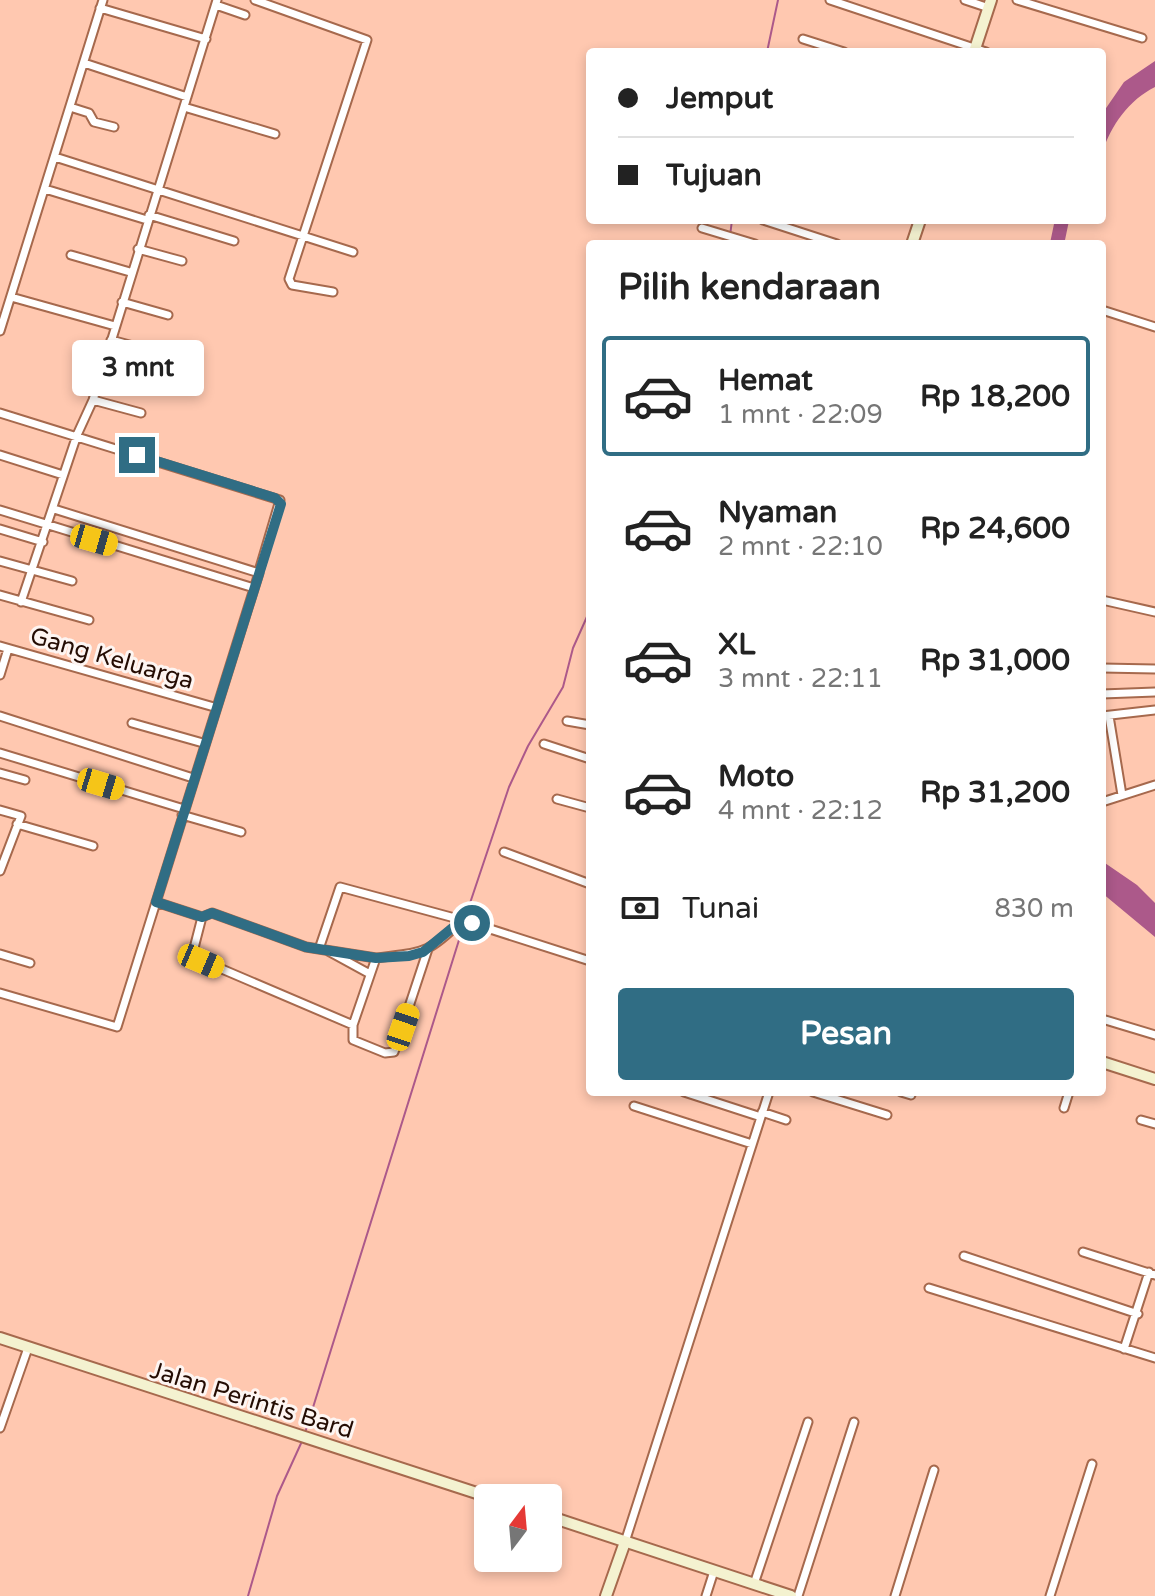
<!DOCTYPE html>
<html lang="id">
<head>
<meta charset="utf-8">
<style>
  :root { --surface:#fff; --page:#f2f2f2; --text:#222; --muted:#767676; --line:#e0e0e0; --accent:#306d84 }
  body { margin:0; font-family:"Varela Round",sans-serif; background:var(--page); color:var(--text); height:100vh; display:flex; flex-direction:column; font-size:30px; white-space:nowrap }
  * { box-sizing:border-box; margin:0 }
  p { font-size:26px; color:var(--muted) }
  .icon { flex:none; width:44px; height:44px; fill:none; stroke:currentColor; stroke-width:2; stroke-linecap:round; stroke-linejoin:round }
  .map { position:relative; flex:1; overflow:hidden }
  .sheet { position:absolute; left:586px; top:240px; width:520px; height:856px; display:flex; flex-direction:column; background:var(--surface); border-radius:8px; box-shadow:0 4px 12px #0003 }
  .sheet>* { flex:none }
  .banner { position:absolute; left:586px; top:48px; width:520px; height:176px; border-radius:8px; box-shadow:0 4px 12px #0003; display:grid; align-content:center; height:176px; padding:0 32px; background:var(--surface) }
  .needle { width:52px; rotate:16deg }
  .controls { position:absolute; left:474px; top:1484px; display:grid; gap:16px }
  .controls a { display:grid; place-items:center; width:88px; height:88px; border-radius:8px; background:var(--surface); box-shadow:0 4px 12px #0003; font-size:40px }
  .end { position:absolute; width:36px; height:36px; margin:-18px; border:10px solid #306d84; background:#fff; box-shadow:0 0 0 4px #fff }
  .from { border-radius:50% }
  .bubble { position:absolute; height:56px; border-radius:8px; background:var(--surface); box-shadow:0 4px 12px #0003; font-size:26px; font-weight:700; line-height:56px; text-align:center }
  .car { position:absolute; width:24px; height:48px; margin:-24px -12px; border-radius:10px; box-shadow:0 0 6px 2px #0007; background:linear-gradient(#f5c518 24%,#345 0 40%,#f5c518 0 76%,#345 0 86%,#f5c518 0) }
  .banner b { display:flex; align-items:center; gap:28px; height:76px; font-size:30px }
  .banner b+b { border-top:2px solid var(--line) }
  .banner i { width:20px; height:20px; background:var(--text) }
  ul { padding:0; list-style:none }
  li { display:flex; align-items:center; gap:24px; height:120px; margin:0 16px 12px; padding:0 16px; border:4px solid transparent; border-radius:8px }
  li div { flex:1 }
  li b { display:block; font-size:30px }
  li em { font-style:normal; font-weight:700 }
  li.current { border-color:var(--accent) }
  li>.icon { width:72px; height:72px; stroke-width:1.5 }
  h2 { padding:0 32px; font-size:36px; line-height:96px }
  .pay { display:flex; align-items:center; gap:20px; height:88px; padding:0 32px; font-size:30px }
  .pay p { margin-inline-start:auto }
  .action { display:flex; gap:16px; margin-top:auto; padding:16px 32px }
  .action a { flex:1; height:92px; border-radius:8px; background:var(--accent); color:#fff; font-size:32px; font-weight:700; line-height:92px; text-align:center }
  .map>svg:first-child { display:block }
  .water { fill:#ac598a }
  .lines { fill:none; stroke-linecap:round; stroke-linejoin:round }
  .stream { stroke:#ac598a; stroke-width:2 }
  .river { stroke:#ac598a; stroke-width:14 }
  .street-casing { stroke:#a6694d; stroke-width:11 }
  .secondary-casing { stroke:#a6694d; stroke-width:14 }
  .street { stroke:#fff; stroke-width:7 }
  .secondary { stroke:#f4f2d0; stroke-width:10 }
  .route { stroke:#306d84; stroke-width:10 }
  .labels { text-anchor:middle; stroke-width:6; stroke-linejoin:round; paint-order:stroke }
  .street-label { font-size:24px; fill:#240c03; stroke:#fdf5f2 }
</style>
</head>
<body>
<div class="map">
<svg width="1155" height="1596" viewBox="0 0 1155 1596">
  <rect width="100%" height="100%" fill="#ffc8b0"/>
  <path class="water" d="M1155 61V87C1129 100 1111 125 1102 153V114L1124 82Z
    M1102 861 1137 885 1155 903V937L1102 893Z"/>
  <g class="lines">
    <path class="stream" d="M767 52 778 0
      M729 244 732 220
      M465 918 509 787 528 746 563 687 573 648 590 610
      M305 1433 464 924
      M248 1596 277 1496 303 1439"/>
    <path class="river" d="M1057 244 1062 220"/>
    <defs>
      <path id="street" d="M255 0 367 40 289 279 292 285 333 292
        M830 0 986 52
        M965 0 989 8
        M1017 0 1142 38
        M216 5 245 15
        M100 8 206 39
        M803 39 844 52
        M84 63 187 97
        M70 107 89 113 94 122 114 127
        M184 107 275 134
        M55 157 353 252
        M45 189 147 220
        M149 215 234 241
        M763 220 837 244
        M702 228 755 244
        M138 249 182 261
        M71 255 130 272
        M11 297 115 326
        M122 302 168 315
        M1102 310 1155 327
        M0 331 103 0
        M111 340 144 349
        M101 371 158 389
        M93 400 141 413
        M0 413 280 500 259 571
        M0 455 63 475
        M0 510 254 588
        M0 529 43 542
        M0 561 72 581
        M0 595 89 620
        M1102 600 1155 612
        M21 602 77 435 93 400 217 0
        M0 646 214 707
        M1102 668 1155 669
        M0 675 8 649
        M1102 694 1155 692
        M0 716 193 778
        M1102 716 1155 710
        M1109 716 1122 795
        M567 721 590 725
        M132 723 203 743
        M544 744 590 759
        M0 753 184 809
        M0 773 25 780
        M557 799 590 808
        M1102 802 1155 785
        M0 810 21 816 0 871
        M182 815 241 832
        M17 824 93 846
        M504 852 590 884
        M156 902 202 917
        M319 949 340 887 462 920
        M428 949 394 1052 385 1053 353 1040V1025L376 958C423 952 427 955 462 920L590 961
        M328 951 370 974
        M0 954 30 963
        M0 993 117 1027 259 573 54 509
        M1102 1019 1155 1035
        M353 1025 196 958 193 952 202 917 212 913 306 947 376 958
        M684 1092 761 1117
        M813 1092 887 1115
        M901 1092 911 1095
        M634 1106 752 1144
        M1064 1108 1069 1092
        M762 1112 786 1120
        M1141 1120 1155 1124
        M1083 1252 1155 1275
        M964 1256 1138 1314
        M929 1288 1155 1358
        M1124 1349 1149 1272
        M0 1428 28 1348
        M625 1542 769 1092
        M754 1584 808 1422
        M706 1596 714 1571
        M798 1596 854 1422
        M895 1596 934 1470
        M1050 1596 1092 1464"/>
      <path id="secondary" d="M974 52 991 0
        M912 244 920 220
        M1102 1062 1155 1079
        M0 1338 492 1498
        M548 1516 791 1596
        M606 1596 625 1542"/>
    </defs>
    <use href="#street" class="street-casing"/>
    <use href="#secondary" class="secondary-casing"/>
    <use href="#street" class="street"/>
    <use href="#secondary" class="secondary"/>
  </g>
  <g class="lines">
    <path class="route" d="M137 455 275 498 281 504 156 902 202 917 212 913 306 947 376 958 409 956 423 952 462 920 472 923"/>
  </g>
  <g class="labels">
    <g class="street-label">
      <text transform="translate(112 658) rotate(16)" y="8">Gang Keluarga</text>
      <text transform="translate(252 1400) rotate(17)" y="8">Jalan Perintis Bard</text>
    </g>
  </g>
</svg>
<div class="controls">
<a><svg class="needle" viewBox="-14 -14 28 28"><path d="M0-13l5 13h-10z" fill="#e53935"/><path d="M0 13l5-13h-10z" fill="#767676"/></svg></a>
</div>
<i class="end from" style="left:472px;top:923px"></i>
<i class="end" style="left:137px;top:455px"></i>
<div class="bubble" style="left:72px;top:340px;width:132px">3 mnt</div>
<i class="car" style="left:94px;top:540px;rotate:106deg"></i>
<i class="car" style="left:101px;top:784px;rotate:107deg"></i>
<i class="car" style="left:201px;top:961px;rotate:113deg"></i>
<i class="car" style="left:403px;top:1027px;rotate:19deg"></i>
<div class="banner">
<b><i class="from"></i>Jemput</b>
<b><i></i>Tujuan</b>
</div>
<section class="sheet">
<h2>Pilih kendaraan</h2>
<ul>
<li class="current"><svg class="icon" aria-label="car" viewBox="0 0 24 24"><path d="M5 17H2v-5l4-1 3-4h7l3 4 3 1v5h-3M9 17h6M6 11h13"/><circle cx="7" cy="17" r="2"/><circle cx="17" cy="17" r="2"/></svg><div><b>Hemat</b><p>1 mnt · 22:09</p></div><em>Rp 18,200</em></li>
<li><svg class="icon" aria-label="car" viewBox="0 0 24 24"><path d="M5 17H2v-5l4-1 3-4h7l3 4 3 1v5h-3M9 17h6M6 11h13"/><circle cx="7" cy="17" r="2"/><circle cx="17" cy="17" r="2"/></svg><div><b>Nyaman</b><p>2 mnt · 22:10</p></div><em>Rp 24,600</em></li>
<li><svg class="icon" aria-label="car" viewBox="0 0 24 24"><path d="M5 17H2v-5l4-1 3-4h7l3 4 3 1v5h-3M9 17h6M6 11h13"/><circle cx="7" cy="17" r="2"/><circle cx="17" cy="17" r="2"/></svg><div><b>XL</b><p>3 mnt · 22:11</p></div><em>Rp 31,000</em></li>
<li><svg class="icon" aria-label="car" viewBox="0 0 24 24"><path d="M5 17H2v-5l4-1 3-4h7l3 4 3 1v5h-3M9 17h6M6 11h13"/><circle cx="7" cy="17" r="2"/><circle cx="17" cy="17" r="2"/></svg><div><b>Moto</b><p>4 mnt · 22:12</p></div><em>Rp 31,200</em></li>
</ul>
<div class="pay"><svg class="icon" aria-label="cash" viewBox="0 0 24 24"><path d="M3 7h18v10H3z"/><circle cx="12" cy="12" r="2"/></svg>Tunai<p>830 m</p></div>
<div class="action"><a>Pesan</a></div>
</section>
</div>
</body>
</html>
